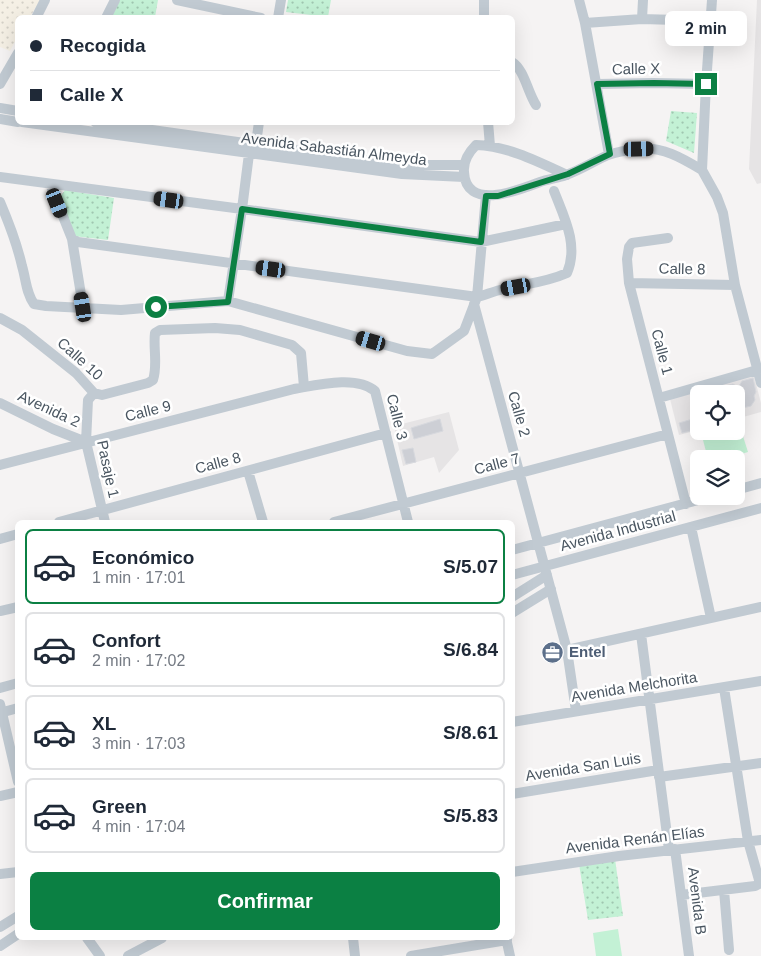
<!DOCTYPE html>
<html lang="es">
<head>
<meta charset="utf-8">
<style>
  :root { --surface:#fff; --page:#f6f6f7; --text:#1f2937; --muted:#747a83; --line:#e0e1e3; --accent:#0b8043 }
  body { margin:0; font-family:Arial,sans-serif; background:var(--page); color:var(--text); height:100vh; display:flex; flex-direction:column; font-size:19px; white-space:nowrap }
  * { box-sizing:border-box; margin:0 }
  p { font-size:16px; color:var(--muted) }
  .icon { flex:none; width:28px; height:28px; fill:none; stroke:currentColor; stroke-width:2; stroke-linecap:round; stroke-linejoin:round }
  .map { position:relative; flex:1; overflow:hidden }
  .details { position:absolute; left:15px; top:520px; width:500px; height:420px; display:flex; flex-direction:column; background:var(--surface); border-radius:8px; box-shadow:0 5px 20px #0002 }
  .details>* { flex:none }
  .banner { position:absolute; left:15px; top:15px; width:500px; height:110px; border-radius:8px; box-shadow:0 5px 20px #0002; display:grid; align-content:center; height:110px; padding:0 15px; background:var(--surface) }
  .tools { position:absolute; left:690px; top:385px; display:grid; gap:10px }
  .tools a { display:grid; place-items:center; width:55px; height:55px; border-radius:8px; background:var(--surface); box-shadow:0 5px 20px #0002; font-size:25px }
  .end { position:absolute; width:22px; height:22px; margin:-11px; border:6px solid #0b8043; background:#fff; box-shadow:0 0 0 2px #fff }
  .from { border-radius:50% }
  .bubble { position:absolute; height:35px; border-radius:8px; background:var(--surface); box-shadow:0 5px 20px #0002; font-size:16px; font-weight:600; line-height:35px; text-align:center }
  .car { position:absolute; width:15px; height:30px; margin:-15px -8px; border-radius:6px; box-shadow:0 0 4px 1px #0007; background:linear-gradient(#222 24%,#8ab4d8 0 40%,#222 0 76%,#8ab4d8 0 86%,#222 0) }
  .banner b { display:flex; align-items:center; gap:18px; height:48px; font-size:19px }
  .banner b+b { border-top:1px solid var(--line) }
  .banner i { width:12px; height:12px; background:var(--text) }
  ul { padding:9px 0 0; list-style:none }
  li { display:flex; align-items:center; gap:15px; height:75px; margin:0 10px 8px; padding:0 5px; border:2px solid var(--line); border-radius:8px }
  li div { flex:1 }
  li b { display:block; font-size:19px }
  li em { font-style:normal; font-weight:600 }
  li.active { border-color:var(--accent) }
  li>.icon { width:45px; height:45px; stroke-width:1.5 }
  .cta { display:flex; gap:10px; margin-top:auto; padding:10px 15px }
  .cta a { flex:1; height:58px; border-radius:8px; background:var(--accent); color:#fff; font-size:20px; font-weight:600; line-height:58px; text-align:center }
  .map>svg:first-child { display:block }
  .education { fill:#e6e4e5 }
  .grass { fill:#c3f1d5 }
  .sand { fill:url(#sand-dots) }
  .park { fill:url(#park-dots) }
  .building { fill:#cdcfd5; stroke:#d7d9de }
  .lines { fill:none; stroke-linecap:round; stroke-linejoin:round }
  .minor { stroke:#c1cad2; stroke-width:10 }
  .route { stroke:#0b8043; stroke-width:6 }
  .labels { text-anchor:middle; stroke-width:5; stroke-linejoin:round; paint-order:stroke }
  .street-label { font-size:15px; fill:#4a5661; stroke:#fff }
  .service-label { font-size:15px; font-weight:bold; fill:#4e5e75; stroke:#fff; text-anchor:start }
</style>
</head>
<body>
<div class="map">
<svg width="761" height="956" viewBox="0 0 761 956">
  <defs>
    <pattern id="sand-dots" width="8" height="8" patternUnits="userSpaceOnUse" patternTransform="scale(1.25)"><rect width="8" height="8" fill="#f5f0e5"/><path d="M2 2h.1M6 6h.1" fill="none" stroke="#d4d0c7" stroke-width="1.8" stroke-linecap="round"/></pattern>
    <pattern id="park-dots" width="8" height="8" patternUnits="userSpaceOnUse" patternTransform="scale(1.25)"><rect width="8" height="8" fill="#c3f1d5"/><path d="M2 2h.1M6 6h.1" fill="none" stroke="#a0c6b0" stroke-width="1.8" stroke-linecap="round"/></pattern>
  </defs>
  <rect width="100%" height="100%" fill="#f5f3f3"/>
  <path class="education" d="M757 0H761V183L757 184 749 169Z
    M753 372 761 403V412L736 419V394H699V430L679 435 669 395Z
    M449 412 459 450 439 473 434 457 403 466 394 426Z"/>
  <path class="grass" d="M741 430 748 452 724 459H708L703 440Z
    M618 929 622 956H596L593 933Z"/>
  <path class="sand" d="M0 0H40L30 17 18 18 17 38 10 51 0 47Z"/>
  <path class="park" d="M120 0H158L155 17 111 18Z
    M288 0H331L328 17 286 12Z
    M671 111 697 113 694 153 666 141Z
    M65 190 114 198 108 240 73 236 60 197Z
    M615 859 623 916 588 920 579 864Z"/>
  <path class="building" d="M753 378 756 392 754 396 755 400 751 406 742 408 740 401 743 397 739 386 742 381Z
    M733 384 736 386 730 391 725 389V386Z
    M696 418 699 429 682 433 679 423Z
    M440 419 443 431 414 439 411 428Z
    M413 448 416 462 406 464 402 450Z"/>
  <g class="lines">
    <path class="minor" d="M177 0 261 18
      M484 0V18
      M579 0 585 23 609 154
      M712 0 706 84 702 170 717 197 723 213 735 285 761 383
      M36 18 45 0
      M106 18 115 0
      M278 18 281 0
      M642 19 643 0
      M585 23 642 19 711 21
      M512 62C524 69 528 93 536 105
      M0 84 18 53
      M597 84 653 83 706 84
      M0 108 18 111
      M0 119 18 122
      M22 122 402 174 464 177
      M95 122 401 165H464
      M488 122 490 146
      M255 151 259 122
      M567 175C539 162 508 146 476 145 469 152 463 161 464 172 466 212 519 190 540 182 549 179 558 178 566 175 581 170 594 161 608 155 617 152 628 150 638 149 662 146 682 158 702 170
      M0 177 242 209 249 154
      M50 184 72 239 78 242 477 297C485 295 492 292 500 290 523 284 545 283 567 273 579 245 564 217 554 191
      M0 202C9 223 17 244 22 266 26 279 26 293 34 304L46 306 121 310 228 301 407 351 432 354 464 331 477 297 486 195
      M668 238 632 243 629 247 627 259 629 283 686 504
      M72 239 83 307
      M629 283 735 285
      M228 301 242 209 481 242 566 224
      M474 304 567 650 576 711
      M0 318 22 330 76 373 94 393 102 395 148 383 153 380C158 365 153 348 155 333L160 330 215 328 240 330 292 345 301 353 304 387
      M94 393 88 400 86 442 105 522
      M659 398 757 370
      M0 403 53 429 86 442
      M0 465 294 389C317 385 357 375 375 391L408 522
      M248 471 263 522
      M736 490 761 483
      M59 522 386 433
      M334 522 668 434
      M691 527 711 618
      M0 539 18 534
      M512 550 713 496
      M512 575 761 508
      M512 597 547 575
      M0 611 18 607
      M512 613 551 589
      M641 634 669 850
      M567 650 761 607
      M0 688 18 683
      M0 704 18 782
      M0 713 18 708
      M512 722 761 681
      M659 777 761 763
      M512 794 658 770
      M0 796 18 792
      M675 849 689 956
      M512 872 619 856 761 840
      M0 874 18 872
      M724 890 729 950
      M681 895 755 886 759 884V880L748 841 724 688
      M0 927 18 916
      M87 938 100 956
      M353 938 355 956
      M506 938 510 956
      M0 946 18 934
      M128 956 162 938
      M411 956 507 940"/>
  </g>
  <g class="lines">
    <path class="route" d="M156 307 228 302 242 209 481 242 486 196H498L568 174 610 154 597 84 654 83 706 84"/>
  </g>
  <defs>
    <symbol id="office-disc" viewBox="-11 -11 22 22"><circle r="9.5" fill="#5c6f8a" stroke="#fff"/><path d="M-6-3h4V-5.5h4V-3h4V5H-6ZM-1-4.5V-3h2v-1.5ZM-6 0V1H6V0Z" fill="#fff"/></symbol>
  </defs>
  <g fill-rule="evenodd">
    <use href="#office-disc" x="540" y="640" width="25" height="25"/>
  </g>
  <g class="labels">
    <g class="street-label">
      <text transform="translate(636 69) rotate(-1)" y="5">Calle X</text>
      <text transform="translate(334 149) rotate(7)" y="5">Avenida Sabastián Almeyda</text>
      <text transform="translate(682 269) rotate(1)" y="5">Calle 8</text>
      <text transform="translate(662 352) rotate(75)" y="5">Calle 1</text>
      <text transform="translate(80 359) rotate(42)" y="5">Calle 10</text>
      <text transform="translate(49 409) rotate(25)" y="5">Avenida 2</text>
      <text transform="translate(148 411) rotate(-14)" y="5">Calle 9</text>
      <text transform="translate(519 414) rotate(74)" y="5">Calle 2</text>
      <text transform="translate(397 417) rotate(76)" y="5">Calle 3</text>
      <text transform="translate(218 463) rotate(-15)" y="5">Calle 8</text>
      <text transform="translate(497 464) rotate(-15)" y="5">Calle 7</text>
      <text transform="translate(108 469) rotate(78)" y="5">Pasaje 1</text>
      <text transform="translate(618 531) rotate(-15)" y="5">Avenida Industrial</text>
      <text transform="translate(634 687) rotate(-9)" y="5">Avenida Melchorita</text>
      <text transform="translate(583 767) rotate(-9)" y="5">Avenida San Luis</text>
      <text transform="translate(635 840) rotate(-7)" y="5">Avenida Renán Elías</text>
      <text transform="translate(697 901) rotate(83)" y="5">Avenida B</text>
    </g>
    <g class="service-label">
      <text x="569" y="657">Entel</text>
    </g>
  </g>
</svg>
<div class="tools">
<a><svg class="icon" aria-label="locate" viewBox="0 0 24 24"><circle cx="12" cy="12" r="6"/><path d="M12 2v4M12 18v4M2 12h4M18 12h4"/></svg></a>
<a><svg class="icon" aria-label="layers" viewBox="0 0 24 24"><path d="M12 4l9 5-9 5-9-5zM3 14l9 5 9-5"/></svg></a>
</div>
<i class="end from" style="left:156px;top:307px"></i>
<i class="end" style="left:706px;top:84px"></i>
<div class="bubble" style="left:665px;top:11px;width:82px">2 min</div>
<i class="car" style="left:639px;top:149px;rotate:89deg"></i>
<i class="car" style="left:169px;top:200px;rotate:278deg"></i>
<i class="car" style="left:57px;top:203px;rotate:158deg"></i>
<i class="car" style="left:271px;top:269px;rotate:278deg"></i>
<i class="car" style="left:516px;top:287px;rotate:260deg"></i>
<i class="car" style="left:83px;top:307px;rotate:351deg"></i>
<i class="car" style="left:371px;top:341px;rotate:286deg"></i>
<div class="banner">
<b><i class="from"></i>Recogida</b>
<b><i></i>Calle X</b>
</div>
<section class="details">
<ul>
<li class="active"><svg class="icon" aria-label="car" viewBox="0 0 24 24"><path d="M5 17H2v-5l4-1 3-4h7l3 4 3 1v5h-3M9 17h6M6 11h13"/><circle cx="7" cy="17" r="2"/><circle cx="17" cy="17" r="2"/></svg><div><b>Económico</b><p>1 min · 17:01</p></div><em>S/5.07</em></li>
<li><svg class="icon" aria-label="car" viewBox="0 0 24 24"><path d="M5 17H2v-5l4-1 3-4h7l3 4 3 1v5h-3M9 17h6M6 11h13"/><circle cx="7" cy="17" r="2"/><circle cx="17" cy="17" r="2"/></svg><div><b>Confort</b><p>2 min · 17:02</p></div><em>S/6.84</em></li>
<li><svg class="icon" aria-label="car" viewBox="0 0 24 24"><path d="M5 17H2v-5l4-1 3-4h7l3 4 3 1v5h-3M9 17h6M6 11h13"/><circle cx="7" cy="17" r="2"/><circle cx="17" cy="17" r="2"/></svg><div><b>XL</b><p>3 min · 17:03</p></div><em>S/8.61</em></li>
<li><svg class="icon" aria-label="car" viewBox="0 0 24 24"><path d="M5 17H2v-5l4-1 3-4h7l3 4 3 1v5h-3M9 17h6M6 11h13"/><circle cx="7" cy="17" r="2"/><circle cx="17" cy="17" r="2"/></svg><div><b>Green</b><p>4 min · 17:04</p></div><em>S/5.83</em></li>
</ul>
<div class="cta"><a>Confirmar</a></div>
</section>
</div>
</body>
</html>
